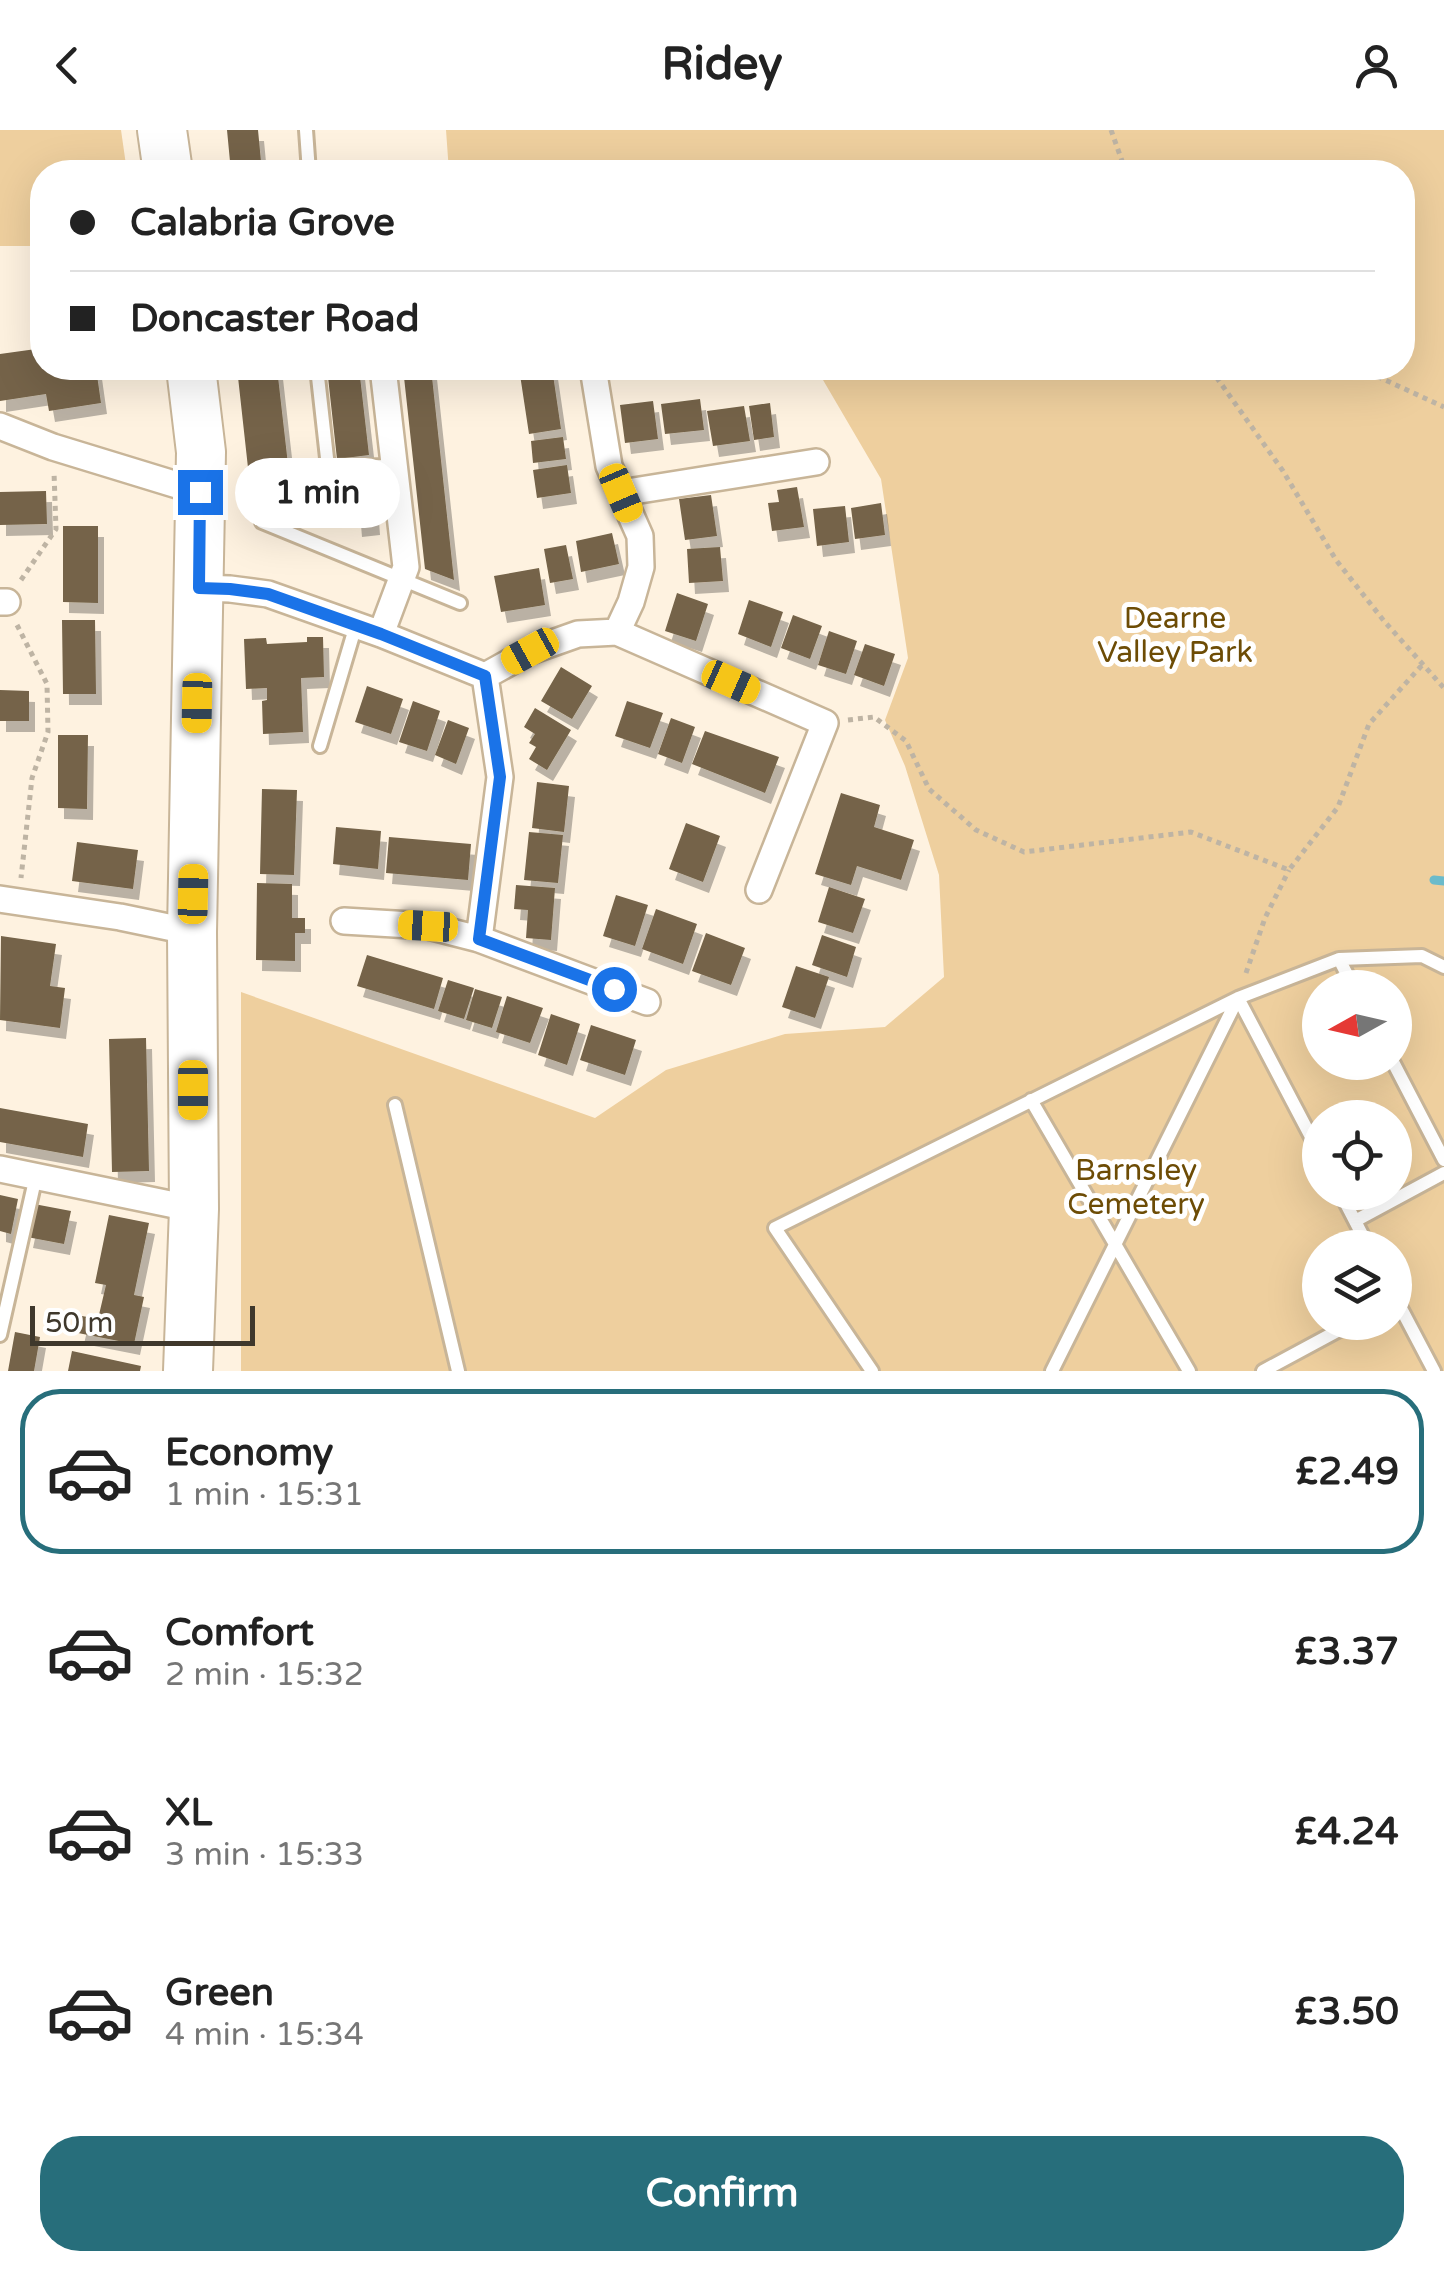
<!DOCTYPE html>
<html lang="en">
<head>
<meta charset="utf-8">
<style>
  :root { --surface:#fff; --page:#f2f2f2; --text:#222; --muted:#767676; --line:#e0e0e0; --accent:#276e7b }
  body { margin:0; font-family:"Varela Round",sans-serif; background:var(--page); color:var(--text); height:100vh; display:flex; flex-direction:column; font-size:38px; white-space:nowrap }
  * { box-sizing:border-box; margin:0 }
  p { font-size:32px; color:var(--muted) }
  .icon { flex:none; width:55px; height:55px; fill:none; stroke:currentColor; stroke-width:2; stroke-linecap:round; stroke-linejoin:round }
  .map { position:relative; height:1241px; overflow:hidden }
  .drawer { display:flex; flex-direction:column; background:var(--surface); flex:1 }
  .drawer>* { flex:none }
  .top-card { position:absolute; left:30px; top:30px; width:1385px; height:220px; border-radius:40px; box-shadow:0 10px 40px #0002; display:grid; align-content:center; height:220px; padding:0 40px; background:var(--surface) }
  .needle { width:65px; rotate:262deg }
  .buttons { position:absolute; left:1302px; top:840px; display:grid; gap:20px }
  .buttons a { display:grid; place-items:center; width:110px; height:110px; border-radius:50%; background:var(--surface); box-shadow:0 10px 40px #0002; font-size:50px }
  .scale { position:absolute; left:30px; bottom:25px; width:225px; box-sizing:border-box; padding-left:10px; border:5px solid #3f382c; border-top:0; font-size:28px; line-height:35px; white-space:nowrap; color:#3f382c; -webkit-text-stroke:8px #fff; paint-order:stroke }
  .end { position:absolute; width:45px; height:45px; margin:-22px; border:12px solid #1a73e8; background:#fff; box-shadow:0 0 0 5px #fff }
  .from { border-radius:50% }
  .bubble { position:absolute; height:70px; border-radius:35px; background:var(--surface); box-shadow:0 10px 40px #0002; font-size:32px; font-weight:800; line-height:70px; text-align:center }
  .car { position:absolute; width:30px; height:60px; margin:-30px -15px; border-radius:12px; box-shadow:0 0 8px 2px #0007; background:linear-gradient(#f5c518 24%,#345 0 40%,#f5c518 0 76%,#345 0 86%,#f5c518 0) }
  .top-card b { display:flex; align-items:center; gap:35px; height:95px; font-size:38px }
  .top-card b+b { border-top:2px solid var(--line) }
  .top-card i { width:25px; height:25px; background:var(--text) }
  ul { padding:18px 0 0; list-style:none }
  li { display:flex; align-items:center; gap:30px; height:165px; margin:0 20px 15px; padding:0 20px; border:5px solid transparent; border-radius:40px }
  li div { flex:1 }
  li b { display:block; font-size:38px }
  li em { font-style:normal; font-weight:800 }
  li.on { border-color:var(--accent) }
  li>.icon { width:90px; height:90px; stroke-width:1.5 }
  .primary-button { display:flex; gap:20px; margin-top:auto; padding:20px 40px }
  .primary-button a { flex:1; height:115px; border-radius:40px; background:var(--accent); color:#fff; font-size:40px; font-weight:800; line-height:115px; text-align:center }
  header { display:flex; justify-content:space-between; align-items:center; height:130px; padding:0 40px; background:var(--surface); font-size:45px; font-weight:800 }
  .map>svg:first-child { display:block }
  .green { fill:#eecf9e; fill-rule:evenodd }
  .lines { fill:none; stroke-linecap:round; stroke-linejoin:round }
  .stream { stroke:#6bbbcb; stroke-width:9 }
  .building { fill:#746348; filter:url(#shadow) }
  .lane-casing { stroke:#c8b598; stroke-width:18 }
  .street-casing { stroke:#c8b598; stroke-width:30 }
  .highway-casing { stroke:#c8b598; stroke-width:52 }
  .path { stroke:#beb4a4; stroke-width:5; stroke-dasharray:5 5; stroke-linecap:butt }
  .lane { stroke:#fff; stroke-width:12 }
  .street { stroke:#fff; stroke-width:25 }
  .highway { stroke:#fff; stroke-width:48 }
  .route { stroke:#1a73e8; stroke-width:12 }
  .labels { text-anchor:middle; stroke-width:10; stroke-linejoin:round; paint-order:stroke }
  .park-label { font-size:30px; fill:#6d4c05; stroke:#fff }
</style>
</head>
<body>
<header><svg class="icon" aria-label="back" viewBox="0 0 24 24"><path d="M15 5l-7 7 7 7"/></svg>Ridey<svg class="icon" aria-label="person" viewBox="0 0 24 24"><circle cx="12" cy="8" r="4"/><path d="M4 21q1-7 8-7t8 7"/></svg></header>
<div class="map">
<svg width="1444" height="1241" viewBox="0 0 1444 1241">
  <defs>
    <filter id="shadow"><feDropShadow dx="6" dy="11" stdDeviation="0" flood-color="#0004"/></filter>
  </defs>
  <rect width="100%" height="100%" fill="#fef2e0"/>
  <path class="green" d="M0 0H121L127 42H42V116H0Z
    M446 0H1444V1241H241V862L595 988 666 940 785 904 885 897 944 847 939 745 905 636 885 590 908 528 881 349 816 238H1402V42H449ZM1320 858H1395V932H1320ZM1320 988H1395V1062H1320ZM1320 1118H1395V1192H1320Z"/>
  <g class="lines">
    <path class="stream" d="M1434 750 1444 751"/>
  </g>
  <path class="building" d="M227 0H258L262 42H231Z
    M42 200V238H96L101 273 49 281 46 264 0 271V224L36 219 34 201Z
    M237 238H277L294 387 252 374Z
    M327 238H359L369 325 337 329Z
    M403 238H431L454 450 425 439Z
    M519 238H552L561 299 529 304Z
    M700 269 704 300 665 304 661 274Z
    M653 271 658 309 625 313 620 275Z
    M770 273 774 307 754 310 749 276Z
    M744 276 750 311 713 316 707 281Z
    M563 307 566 329 533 333 531 311Z
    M567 335 571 363 537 368 533 340Z
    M371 352 374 394 356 396 355 384 339 385 338 380 326 381 325 355Z
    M797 357 804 397 772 401 768 373 779 372 777 360Z
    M46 361 47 394 0 395V362Z
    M711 365 717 406 685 410 679 369Z
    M881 373 885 405 855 409 851 378Z
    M845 376 849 412 817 416 813 379Z
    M63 396H98V473L63 472Z
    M612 403 619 434 581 442 576 411Z
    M566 415 573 449 550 453 544 419Z
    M720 417 723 451 689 453 687 419Z
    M539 438 545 475 501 482 494 446Z
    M677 463 708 474 696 511 665 501Z
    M749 470 783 482 771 517 738 504Z
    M793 485 822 496 810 529 781 518Z
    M62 490H95L96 564H63Z
    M829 501 857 511 846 544 818 535Z
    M307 507H323L324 547 301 548 303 602 263 604 262 571 267 570V558L246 559 244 509 266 508 267 514 307 512Z
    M865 514 895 524 884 556 854 545Z
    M561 537 592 556 572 589 541 571Z
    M367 556 403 569 391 604 355 592Z
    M0 560 29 561V591H0Z
    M413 571 440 581 427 621 399 612Z
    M627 571 663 583 650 618 615 606Z
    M535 578 571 600 547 640 529 629 536 617 529 613 535 604 524 597Z
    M671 588 695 597 682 633 658 624Z
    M448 590 469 598 456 634 435 625Z
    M705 601 779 627 765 663 692 634Z
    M58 605H88L87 679 58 678Z
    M537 652 569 656 564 702 532 698Z
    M262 659 297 660 294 745 260 744Z
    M841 663 880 675 874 697 914 710 901 750 857 736 851 755 815 744Z
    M686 693 720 706 703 752 669 739Z
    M336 697 381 701 378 739 333 734Z
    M529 702 563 705 558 753 524 750Z
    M389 707 471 714 468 750 386 743Z
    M77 712 138 720 133 759 72 751Z
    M257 753 292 754V788H305V803H295V831L256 830Z
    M516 755 555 758 551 810 526 808 528 780 514 779Z
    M829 757 865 769 853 803 818 792Z
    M616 765 648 775 635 816 603 806Z
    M656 779 697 794 683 834 642 819Z
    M706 803 745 818 731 855 692 841Z
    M822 805 856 817 847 847 812 835Z
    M1 806 56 814 50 856 65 858 60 898 0 890Z
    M367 825 443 848 434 879 357 856Z
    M796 836 829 847 815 888 782 877Z
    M448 850 474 858 464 889 438 881Z
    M475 859 502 867 492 898 466 890Z
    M507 866 543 878 530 913 496 902Z
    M551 884 580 894 567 935 538 925Z
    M591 895 636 910 625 945 580 930Z
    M146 908 149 1041 112 1042 109 909Z
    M0 978 88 994 83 1027 0 1012Z
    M0 1065 18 1069 11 1104 0 1101Z
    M34 1074 71 1081 64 1114 27 1107Z
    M109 1085 149 1093 134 1165 144 1167 134 1214 78 1203 82 1186 98 1189 106 1155 95 1153Z
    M15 1202 40 1207 34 1241H8Z
    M72 1221 141 1236 140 1241H68Z"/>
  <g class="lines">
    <defs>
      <path id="lane" d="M306 0 309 42
        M317 238 328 337 395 336
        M262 392 460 473
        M320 616 356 495
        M1339 829 1422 826 1444 837
        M1238 868 1320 1024
        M1393 932 1444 1030
        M1031 970 1189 1241
        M395 975 458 1241
        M1340 1062 1369 1118
        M1355 1091 1444 1043
        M1395 1167 1434 1241
        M0 1205 36 1046
        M872 1241 775 1098 1238 868 1339 829 1354 858
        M1052 1241 1238 868
        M1263 1241 1354 1192"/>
      <path id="street" d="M593 238 609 336 640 406 641 437 631 472 617 502
        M0 296 53 317 200 362
        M621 363 816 332
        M199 458 230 459 268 464 381 504 485 546 530 521 578 504 617 502 825 593 759 760
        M0 472H7
        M381 504 406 437 383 238
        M0 769 120 787 192 802
        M344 791 428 796 479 809 647 872
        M479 809 500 647 485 546
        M0 1039 194 1079"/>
      <path id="highway" d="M162 0 168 42
        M188 1241 194 1079 192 802 201 322 191 238"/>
    </defs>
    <use href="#lane" class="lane-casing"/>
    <use href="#street" class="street-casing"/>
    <use href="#highway" class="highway-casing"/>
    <path class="path" d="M1111 0 1126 42
      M1213 238 1217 248 1283 341 1336 430 1384 491 1444 558
      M1359 238 1444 277
      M21 450 56 399 54 342
      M17 495 47 554 48 602 32 648 21 748
      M848 590 874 587 906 611 929 659 976 700 1024 722 1191 702 1289 740 1338 677 1369 594 1423 534
      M1246 843 1265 788 1289 740"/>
    <use href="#lane" class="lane"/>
    <use href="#street" class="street"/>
    <use href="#highway" class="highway"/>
  </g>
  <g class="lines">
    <path class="route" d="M200 362 199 458 230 459 268 464 381 504 485 546 500 647 479 809 614 859"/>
  </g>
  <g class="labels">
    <g class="park-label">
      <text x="1175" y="498">Dearne<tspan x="1175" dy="34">Valley Park</tspan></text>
      <text x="1136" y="1050">Barnsley<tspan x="1136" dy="34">Cemetery</tspan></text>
    </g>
  </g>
</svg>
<div class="buttons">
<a><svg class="needle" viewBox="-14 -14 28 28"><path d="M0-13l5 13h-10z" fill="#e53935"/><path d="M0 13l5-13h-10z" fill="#767676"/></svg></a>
<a><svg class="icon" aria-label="locate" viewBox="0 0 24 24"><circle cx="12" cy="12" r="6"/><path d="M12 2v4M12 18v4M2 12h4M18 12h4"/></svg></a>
<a><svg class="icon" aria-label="layers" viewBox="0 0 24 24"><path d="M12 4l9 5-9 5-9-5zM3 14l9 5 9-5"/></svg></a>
</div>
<div class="scale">50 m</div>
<i class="end from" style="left:614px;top:859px"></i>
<i class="end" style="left:200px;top:362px"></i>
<div class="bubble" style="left:235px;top:328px;width:165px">1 min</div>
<i class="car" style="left:621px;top:363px;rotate:157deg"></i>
<i class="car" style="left:530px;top:521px;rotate:241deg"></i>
<i class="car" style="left:731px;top:552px;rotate:114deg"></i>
<i class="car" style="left:197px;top:573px;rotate:181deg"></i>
<i class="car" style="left:193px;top:764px;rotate:1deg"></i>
<i class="car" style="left:428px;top:796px;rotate:273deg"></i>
<i class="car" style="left:193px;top:960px;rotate:180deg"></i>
<div class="top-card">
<b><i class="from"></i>Calabria Grove</b>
<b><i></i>Doncaster Road</b>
</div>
</div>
<section class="drawer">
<ul>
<li class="on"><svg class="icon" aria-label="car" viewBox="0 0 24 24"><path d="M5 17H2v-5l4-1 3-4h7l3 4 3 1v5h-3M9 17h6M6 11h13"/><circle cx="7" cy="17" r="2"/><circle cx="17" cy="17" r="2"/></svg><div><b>Economy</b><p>1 min · 15:31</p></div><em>£2.49</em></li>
<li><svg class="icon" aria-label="car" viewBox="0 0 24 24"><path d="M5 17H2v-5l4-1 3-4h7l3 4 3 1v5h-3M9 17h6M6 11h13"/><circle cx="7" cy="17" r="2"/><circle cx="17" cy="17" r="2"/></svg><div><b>Comfort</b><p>2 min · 15:32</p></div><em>£3.37</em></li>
<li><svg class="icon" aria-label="car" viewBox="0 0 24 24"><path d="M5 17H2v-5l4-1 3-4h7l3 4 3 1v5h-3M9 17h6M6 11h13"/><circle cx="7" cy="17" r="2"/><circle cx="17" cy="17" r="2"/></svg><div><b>XL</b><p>3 min · 15:33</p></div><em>£4.24</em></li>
<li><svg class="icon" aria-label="car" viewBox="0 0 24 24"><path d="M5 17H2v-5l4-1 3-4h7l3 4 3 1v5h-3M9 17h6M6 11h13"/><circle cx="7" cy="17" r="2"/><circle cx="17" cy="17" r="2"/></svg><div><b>Green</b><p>4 min · 15:34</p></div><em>£3.50</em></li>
</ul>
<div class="primary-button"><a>Confirm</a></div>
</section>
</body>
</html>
